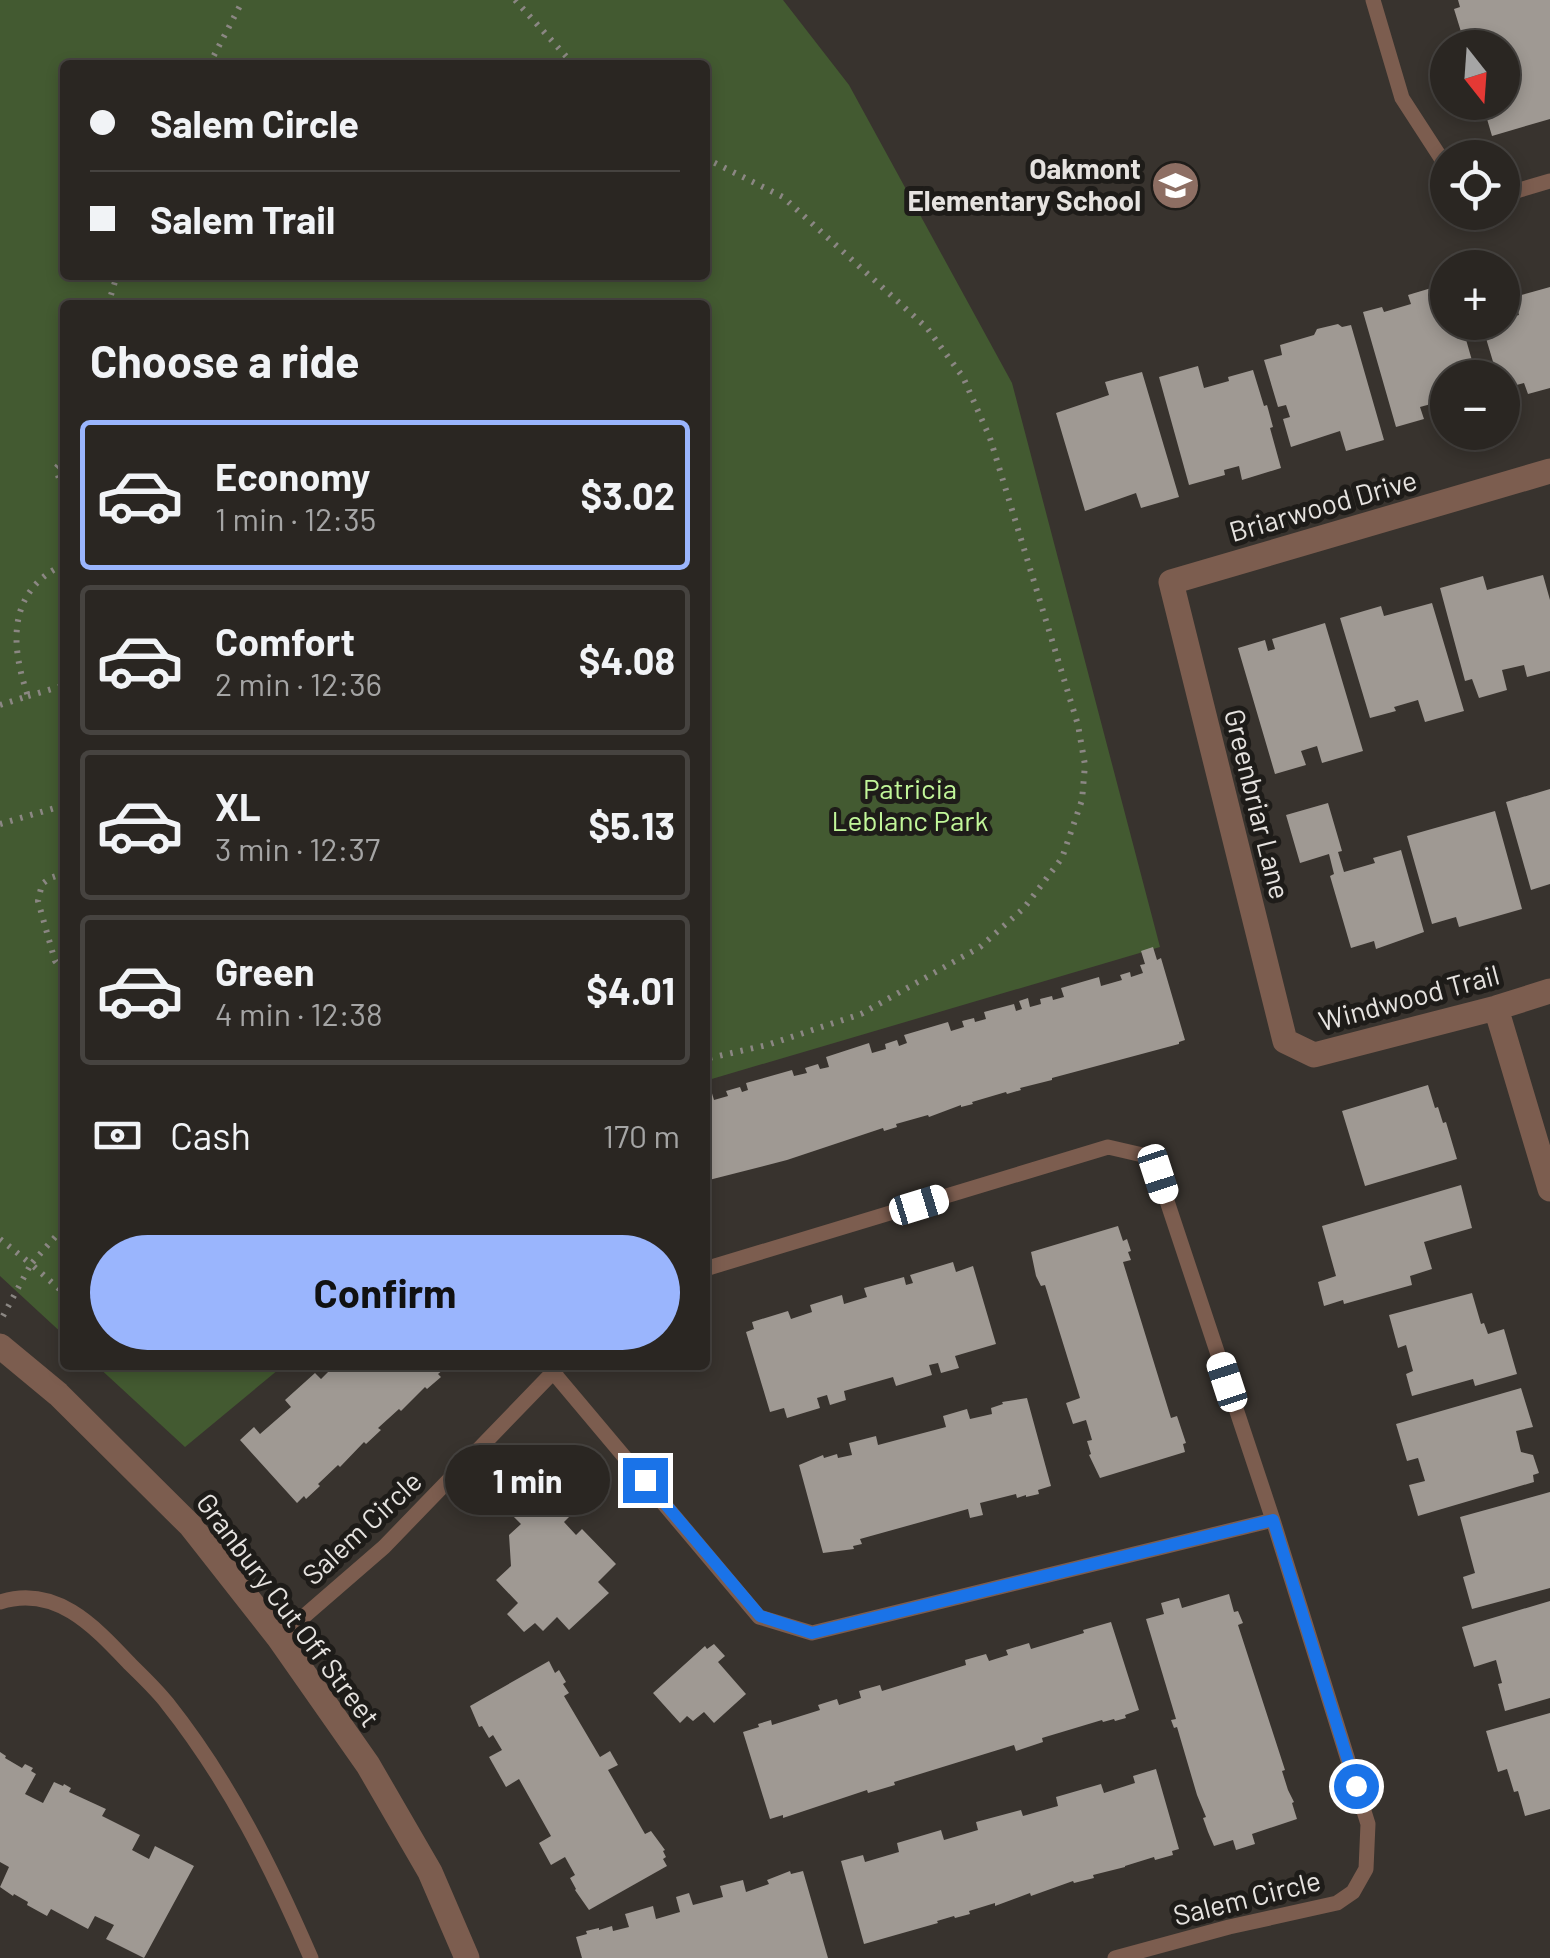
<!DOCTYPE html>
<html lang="en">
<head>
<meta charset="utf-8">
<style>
  :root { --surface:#2a2622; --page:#322e2a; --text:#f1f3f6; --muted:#a5a5a5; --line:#464340; --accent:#9ab5fd }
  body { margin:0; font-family:Barlow,sans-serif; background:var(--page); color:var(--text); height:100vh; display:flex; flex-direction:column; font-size:38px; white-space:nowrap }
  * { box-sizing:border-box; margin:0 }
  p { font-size:32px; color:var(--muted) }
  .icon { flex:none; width:55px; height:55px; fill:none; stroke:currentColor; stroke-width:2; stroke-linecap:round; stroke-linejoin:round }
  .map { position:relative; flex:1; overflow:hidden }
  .panel { position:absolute; left:60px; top:300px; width:650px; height:1070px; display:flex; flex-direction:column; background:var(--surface); border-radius:10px; box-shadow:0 5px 15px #0003,0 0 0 2px var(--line) }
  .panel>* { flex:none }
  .hud { position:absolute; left:60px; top:60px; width:650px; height:220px; border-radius:10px; box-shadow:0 5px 15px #0003,0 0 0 2px var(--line); display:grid; align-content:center; height:220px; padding:0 30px; background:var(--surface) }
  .needle { width:65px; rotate:163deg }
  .controls { position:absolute; left:1430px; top:30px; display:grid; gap:20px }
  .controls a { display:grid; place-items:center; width:90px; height:90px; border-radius:50%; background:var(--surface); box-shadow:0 5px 15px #0003,0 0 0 2px var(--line); font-size:50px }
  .end { position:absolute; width:45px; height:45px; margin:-22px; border:12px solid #1a73e8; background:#fff; box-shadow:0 0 0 5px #fff }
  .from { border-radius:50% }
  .bubble { position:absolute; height:70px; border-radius:35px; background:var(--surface); box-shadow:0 5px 15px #0003,0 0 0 2px var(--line); font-size:32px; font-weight:700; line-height:70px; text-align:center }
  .car { position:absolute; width:30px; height:60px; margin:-30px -15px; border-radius:12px; box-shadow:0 0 8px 2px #0007; background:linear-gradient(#fff 24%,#345 0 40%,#fff 0 76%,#345 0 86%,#fff 0) }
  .hud b { display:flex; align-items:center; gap:35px; height:95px; font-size:38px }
  .hud b+b { border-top:2px solid var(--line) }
  .hud i { width:25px; height:25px; background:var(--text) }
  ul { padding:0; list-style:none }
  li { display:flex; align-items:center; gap:30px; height:150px; margin:0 20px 15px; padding:0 10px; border:5px solid var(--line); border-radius:10px }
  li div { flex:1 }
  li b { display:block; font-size:38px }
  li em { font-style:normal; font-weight:700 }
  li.active { border-color:var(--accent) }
  li>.icon { width:90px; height:90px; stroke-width:1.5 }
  h2 { padding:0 30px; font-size:45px; line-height:120px }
  .pay { display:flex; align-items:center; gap:25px; height:110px; padding:0 30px; font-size:38px }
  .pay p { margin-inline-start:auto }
  .primary-button { display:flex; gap:20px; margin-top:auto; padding:20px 30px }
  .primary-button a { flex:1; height:115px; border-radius:60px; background:var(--accent); color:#111; font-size:40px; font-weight:700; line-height:115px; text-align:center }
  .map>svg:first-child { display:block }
  .green { fill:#435a31; fill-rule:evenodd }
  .building { fill:#9f9993 }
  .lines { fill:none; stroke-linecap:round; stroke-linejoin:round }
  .path { stroke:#8b8783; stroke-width:6; stroke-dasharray:2.5 8; stroke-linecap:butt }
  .service { stroke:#7c5d4f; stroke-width:15 }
  .minor { stroke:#7c5d4f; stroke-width:25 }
  .route { stroke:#1a73e8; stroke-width:12 }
  .labels { text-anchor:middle; stroke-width:10; stroke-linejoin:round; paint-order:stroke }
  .poi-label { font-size:28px; font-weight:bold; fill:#e6e3e0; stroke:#1e1c19; text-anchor:end }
  .street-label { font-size:28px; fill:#e6e3e0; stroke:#1e1c19 }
  .park-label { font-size:28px; fill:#c2f79a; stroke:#1e1c19 }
</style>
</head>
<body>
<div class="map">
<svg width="1550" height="1958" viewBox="0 0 1550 1958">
  <rect width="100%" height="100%" fill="#38332e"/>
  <path class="green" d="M0 0H783L849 85 1012 383 1160 947 705 1081V305H65V1336L0 1276ZM65 65H705V275H65Z
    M96 1365H284L185 1447Z"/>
  <path class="building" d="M1458 0H1550V119L1492 136 1482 102H1502V48H1466L1454 9 1460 7Z
    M1448 283V322H1461L1477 378H1448V415L1442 401 1420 407 1424 419 1396 427 1363 312 1382 307 1384 312 1411 304 1408 295Z
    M1550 287V388L1528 394 1524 383 1509 387 1505 373 1497 375 1482 325 1502 322V319L1519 315 1514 297Z
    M1338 324 1342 327 1351 325 1384 440 1346 451 1340 431 1291 447 1283 419 1290 417 1286 405 1278 407 1264 360 1282 355 1280 345 1314 335 1317 329Z
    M1198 366 1204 388 1229 381 1228 377 1253 370 1264 406 1267 405 1273 427 1270 428 1281 468 1242 480 1239 466 1224 470 1225 475 1189 485 1159 377Z
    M1142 372 1179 497 1141 508 1136 493 1085 511 1056 413 1109 395 1105 382Z
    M1543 575 1550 600V671L1527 677 1524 665 1502 670 1507 690 1479 698 1472 679 1465 681 1440 588 1483 576 1487 590Z
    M1432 603 1464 711 1425 722 1418 700 1394 707 1396 711 1370 718 1340 618 1381 606 1384 616Z
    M1325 623 1363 751 1322 763 1317 746 1301 751 1306 765 1275 774 1238 648 1265 640 1268 651 1275 649 1272 639Z
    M1550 789V884L1531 890 1506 802Z
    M1328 803 1342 851 1338 852 1344 872 1375 863 1373 858 1401 850 1424 932 1376 949 1374 941 1351 948 1330 876 1334 874 1329 854 1300 863 1286 815Z
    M1495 811 1522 909 1459 927 1456 917 1432 924 1407 836Z
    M1153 947 1157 960 1161 958 1185 1040 1179 1042V1044L1052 1078V1080L1020 1088 1021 1090 1007 1094 1006 1092 972 1102 973 1104 961 1107V1105L929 1117 928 1115 896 1124 897 1127 884 1131 883 1128 787 1160 705 1181V1092L711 1090 714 1100 728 1096 726 1091 740 1087 742 1092 748 1090 746 1083 792 1070 794 1076 807 1073 805 1068 818 1064 820 1069 829 1067 826 1057 869 1043 872 1053 886 1049 885 1044 897 1040 899 1046 907 1043 904 1035 948 1022 951 1031 964 1027 962 1021 974 1018 975 1022 986 1019 984 1012 1014 1004 1016 1011 1022 1009 1019 1001 1028 998 1030 1007 1041 1004 1040 999 1052 996 1053 1000 1064 997 1061 988 1099 977 1101 986 1122 980 1120 975 1130 972 1131 977 1143 973 1140 965 1145 964 1141 951Z
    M1428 1085 1435 1108 1438 1107 1443 1123 1446 1122 1457 1159 1365 1186 1342 1111Z
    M1461 1185 1472 1228 1424 1242 1432 1269 1410 1276 1412 1285 1344 1304 1343 1300 1324 1306 1318 1282 1336 1276 1322 1226Z
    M1118 1226 1123 1241 1127 1239 1131 1251 1128 1252 1131 1260 1123 1262 1171 1418 1177 1416 1186 1443 1183 1444 1185 1452 1100 1478 1089 1455 1091 1454 1087 1441 1092 1440 1086 1420 1073 1424 1066 1403 1080 1398 1045 1285 1041 1286 1036 1276 1031 1252Z
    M953 1262 956 1272 973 1266 996 1344 955 1356 959 1368 941 1373 938 1363 929 1365 932 1375 896 1386 893 1377 844 1391 846 1400 830 1405 827 1395 817 1398 820 1408 787 1418 784 1408 770 1412 746 1332 754 1329 752 1322 788 1311 791 1319 812 1312 810 1305 842 1295 844 1304 867 1297 864 1288 904 1277 906 1285 913 1283 910 1275Z
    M1472 1293 1481 1324 1484 1323 1488 1334 1504 1329 1517 1374 1475 1386 1473 1379 1412 1396 1406 1374 1413 1371 1406 1345 1398 1348 1389 1315Z
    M335 1365H449L438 1374 441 1377 427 1389 425 1387 401 1411 399 1409 378 1428 381 1430 366 1444 364 1442 340 1467 338 1465 318 1484 320 1486 306 1499 304 1496 297 1503 240 1440 254 1427 260 1434 291 1407 285 1400 315 1373 321 1379Z
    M1521 1388 1533 1427 1516 1431 1521 1452 1533 1455 1539 1473 1533 1475 1534 1482 1418 1516 1409 1485 1425 1481 1418 1458 1407 1461 1396 1424Z
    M1027 1398 1051 1486 1038 1490 1039 1494 1026 1497V1495L1017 1498 1016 1494 980 1503 983 1515 970 1518 968 1509 860 1539 862 1544 853 1546 854 1549 823 1553 799 1465 823 1455 824 1458 837 1454 838 1458 852 1455 849 1443 876 1436 878 1445 946 1427 943 1416 967 1409 970 1419 992 1414 991 1408 1003 1404 1002 1402Z
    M536 1488 551 1505 558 1499 572 1514 564 1522 576 1535 582 1529 616 1564 598 1582 609 1593 569 1630 557 1617 543 1631 535 1623 524 1632 507 1614 518 1603 496 1580 511 1566 509 1535 521 1524 510 1513Z
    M1550 1492V1588L1472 1609 1463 1577 1475 1573 1460 1517Z
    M1229 1594 1234 1612 1238 1611 1243 1623 1238 1625 1285 1770 1282 1771 1288 1790 1294 1802 1292 1803 1297 1819 1252 1834 1255 1844 1236 1850 1233 1840 1214 1846 1208 1832 1203 1818 1206 1817 1197 1795 1177 1727 1174 1728 1171 1720 1176 1719 1146 1619 1164 1614 1161 1603 1179 1598 1182 1608Z
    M1550 1601V1698L1505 1711 1498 1684 1502 1683 1496 1660 1474 1667 1462 1627Z
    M1111 1622 1139 1710 1125 1715 1126 1718 1115 1721 1114 1719 1103 1722 1102 1720 1042 1738 1043 1742 1016 1751 1014 1745 894 1782 895 1785 868 1793 867 1790 783 1818V1815L770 1819 743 1732 759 1727 758 1724 771 1720 772 1725 820 1710 818 1705 837 1699 839 1705 861 1698 859 1691 880 1685 882 1691 966 1665 965 1660 986 1654 989 1661 1008 1655 1006 1650 1029 1643 1031 1649 1084 1633 1083 1630Z
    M714 1644 725 1656 718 1662 746 1694 714 1723 704 1712 693 1721 687 1716 680 1723 653 1693 705 1646 707 1649Z
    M549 1661 555 1673 559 1670 566 1682 563 1684 569 1693 564 1696 600 1757 610 1751 618 1765 608 1770 645 1834 651 1831 665 1850 663 1851 666 1857 663 1859 667 1866 589 1910 575 1890 576 1889 570 1878 575 1875 565 1857 551 1865 539 1843 551 1836 519 1779 506 1787 489 1757 502 1750 493 1735 489 1738 482 1726 479 1727 470 1706Z
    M1550 1713V1809L1525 1816 1518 1791 1514 1792 1507 1769 1498 1772 1486 1731Z
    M0 1752 6 1756 5 1758 22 1768 25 1764 33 1768 31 1771 36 1774 25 1794 43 1803 54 1782 63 1786 64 1784 71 1788 69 1792 106 1809 102 1816 140 1835 132 1850 149 1859 155 1846 194 1866 144 1958 106 1939 114 1925 95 1916 88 1929 51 1909 47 1916 27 1905 28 1902 14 1894 13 1896 0 1887 9 1867 0 1862Z
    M1156 1769 1179 1849 1172 1851 1173 1855 1155 1860 1154 1857 1125 1866V1867L1093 1875 1094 1878 1074 1883 1073 1881 1031 1896 1030 1893 995 1906V1903L969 1911 970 1914 955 1918 954 1916 937 1921 938 1923 864 1944 841 1861 863 1855 865 1862 899 1852 897 1843 941 1830 944 1840 978 1830 976 1822 1021 1810 1023 1816 1058 1806 1056 1797 1101 1784 1104 1793 1135 1783 1133 1776Z
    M790 1871 791 1874 803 1871 828 1958H582L576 1937 587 1934 586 1931 599 1928V1930L612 1926 613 1931 629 1927 625 1914 653 1906 656 1919 680 1912 676 1897 689 1893 693 1905 723 1897 720 1886 743 1880 746 1892 769 1884 767 1880Z"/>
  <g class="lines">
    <path class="path" d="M515 0 574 65
      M209 65 243 0
      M705 158 783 197 927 328 963 377 990 438 1078 725 1085 765 1082 800 1062 858 1024 908 980 947 861 1014 767 1045 705 1059
      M108 305 117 275
      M65 458 56 468 65 500
      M28 696 65 685
      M0 705 28 696C10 645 7 590 65 564
      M0 824 65 805
      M65 873 50 878 42 884 38 901 55 961 65 973
      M0 1239 31 1264 65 1226
      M3 1316 31 1264 65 1294"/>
    <path class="service" d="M1373 0 1402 98 1448 169
      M1502 186 1516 191 1550 181
      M705 1269 1108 1147 1147 1156 1158 1174 1273 1520 1368 1824 1366 1869 1353 1892 1337 1903 1229 1927 1115 1958
      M553 1372 759 1617 812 1633 1273 1520
      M0 1602C56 1584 95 1627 130 1664 143 1677 156 1689 167 1703 229 1781 272 1868 311 1958
      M279 1638 384 1547 560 1365"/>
    <path class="minor" d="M1550 471 1171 582 1285 1041 1314 1055 1496 1008 1550 991
      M1496 1008 1550 1189
      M0 1346 58 1394 191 1526 279 1638 368 1765 430 1872 467 1958"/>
  </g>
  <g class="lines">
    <path class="route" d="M645 1480 760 1616 812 1633 1273 1520 1356 1786"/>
  </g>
  <defs>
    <symbol id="school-disc" viewBox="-11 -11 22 22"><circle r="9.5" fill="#8d6e63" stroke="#1e1c19"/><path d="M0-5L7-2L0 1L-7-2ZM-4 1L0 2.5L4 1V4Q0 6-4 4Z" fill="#fff"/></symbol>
  </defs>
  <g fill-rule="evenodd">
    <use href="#school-disc" x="1148" y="158" width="55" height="55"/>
  </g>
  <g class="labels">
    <g class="poi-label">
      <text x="1141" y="179">Oakmont<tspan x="1141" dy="32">Elementary School</tspan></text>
    </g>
    <g class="street-label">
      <text transform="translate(1323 506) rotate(-16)" y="10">Briarwood Drive</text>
      <text transform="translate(1257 804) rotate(76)" y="10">Greenbriar Lane</text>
      <text transform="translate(1409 998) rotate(-15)" y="10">Windwood Trail</text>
      <text transform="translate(362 1528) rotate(-43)" y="10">Salem Circle</text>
      <text transform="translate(288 1610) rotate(53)" y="10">Granbury Cut Off Street</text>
      <text transform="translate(1247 1898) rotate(-14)" y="10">Salem Circle</text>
    </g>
    <g class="park-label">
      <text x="910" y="799">Patricia<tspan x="910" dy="32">Leblanc Park</tspan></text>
    </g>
  </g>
</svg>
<div class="controls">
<a><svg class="needle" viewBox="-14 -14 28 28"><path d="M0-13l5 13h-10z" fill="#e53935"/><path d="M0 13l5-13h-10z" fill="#a5a5a5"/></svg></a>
<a><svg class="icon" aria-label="locate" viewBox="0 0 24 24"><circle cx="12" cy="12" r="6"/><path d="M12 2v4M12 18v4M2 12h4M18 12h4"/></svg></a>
<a>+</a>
<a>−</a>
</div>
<i class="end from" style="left:1356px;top:1786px"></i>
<i class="end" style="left:645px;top:1480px"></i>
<div class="bubble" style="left:445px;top:1445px;width:165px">1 min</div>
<i class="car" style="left:1158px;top:1174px;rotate:162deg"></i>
<i class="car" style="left:919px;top:1205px;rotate:73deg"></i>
<i class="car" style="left:1227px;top:1382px;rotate:342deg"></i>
<div class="hud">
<b><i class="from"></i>Salem Circle</b>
<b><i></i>Salem Trail</b>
</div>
<section class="panel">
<h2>Choose a ride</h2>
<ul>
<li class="active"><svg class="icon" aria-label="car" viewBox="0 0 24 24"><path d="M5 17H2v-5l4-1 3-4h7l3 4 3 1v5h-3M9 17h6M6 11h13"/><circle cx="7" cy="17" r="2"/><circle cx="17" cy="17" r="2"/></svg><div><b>Economy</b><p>1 min · 12:35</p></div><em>$3.02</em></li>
<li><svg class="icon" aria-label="car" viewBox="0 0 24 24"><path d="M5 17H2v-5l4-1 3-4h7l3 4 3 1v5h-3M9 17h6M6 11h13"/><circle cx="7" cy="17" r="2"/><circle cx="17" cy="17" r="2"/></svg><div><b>Comfort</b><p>2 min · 12:36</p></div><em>$4.08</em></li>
<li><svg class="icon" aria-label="car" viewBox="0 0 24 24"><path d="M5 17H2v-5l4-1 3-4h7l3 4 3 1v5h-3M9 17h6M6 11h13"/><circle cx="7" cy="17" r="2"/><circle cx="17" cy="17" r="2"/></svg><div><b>XL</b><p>3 min · 12:37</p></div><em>$5.13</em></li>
<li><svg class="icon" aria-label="car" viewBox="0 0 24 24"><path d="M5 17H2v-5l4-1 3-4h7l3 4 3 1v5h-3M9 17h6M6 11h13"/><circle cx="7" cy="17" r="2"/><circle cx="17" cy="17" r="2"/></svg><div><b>Green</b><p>4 min · 12:38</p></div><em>$4.01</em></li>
</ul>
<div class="pay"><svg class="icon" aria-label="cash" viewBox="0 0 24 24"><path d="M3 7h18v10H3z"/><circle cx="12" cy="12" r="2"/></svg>Cash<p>170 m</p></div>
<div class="primary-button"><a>Confirm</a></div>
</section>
</div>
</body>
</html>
